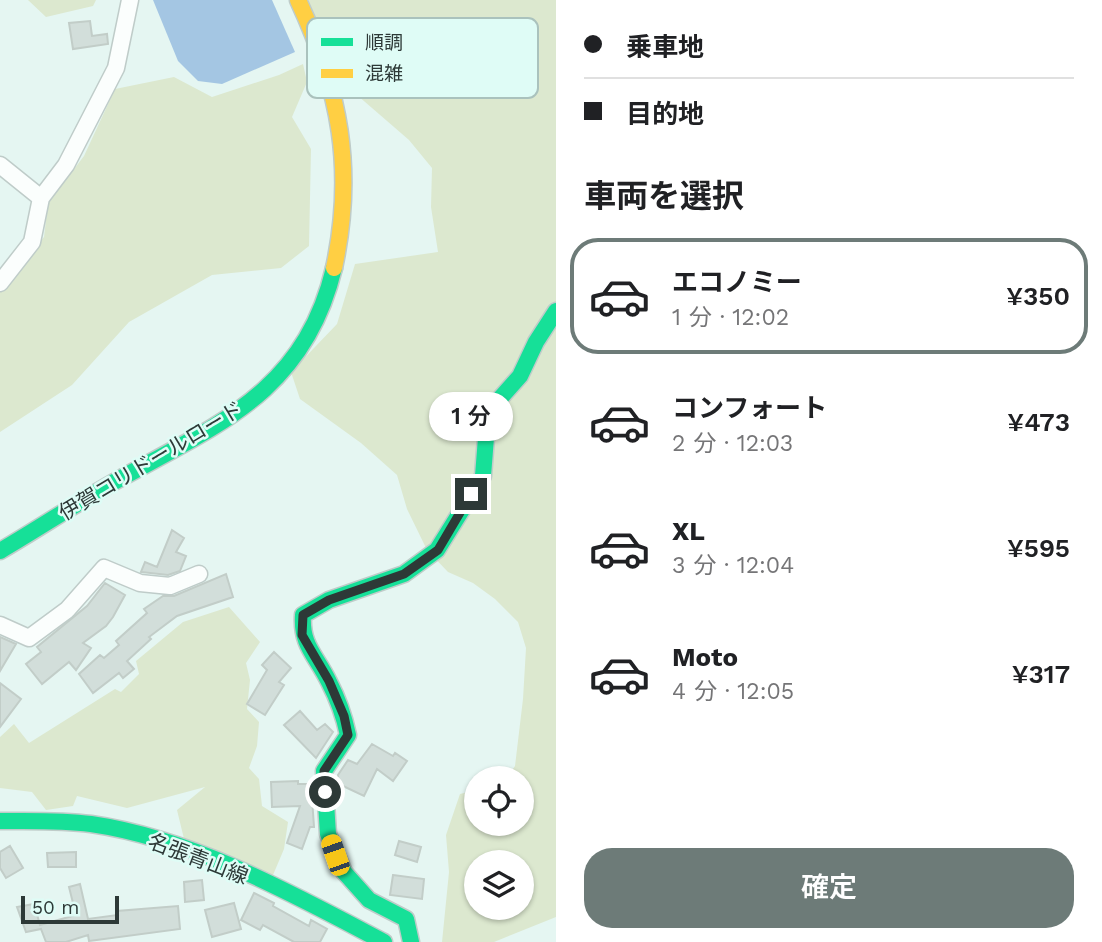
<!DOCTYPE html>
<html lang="ja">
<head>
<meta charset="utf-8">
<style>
  :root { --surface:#fff; --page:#f6f6f6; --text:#202124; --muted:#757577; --line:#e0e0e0; --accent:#6d7b78 }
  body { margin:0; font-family:"Work Sans","Noto Sans JP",sans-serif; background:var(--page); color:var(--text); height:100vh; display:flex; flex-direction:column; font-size:26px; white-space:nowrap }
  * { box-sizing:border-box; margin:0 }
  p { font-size:23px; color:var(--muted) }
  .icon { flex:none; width:38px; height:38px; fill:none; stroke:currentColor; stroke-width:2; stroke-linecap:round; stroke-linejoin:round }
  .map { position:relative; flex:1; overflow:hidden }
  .panel { display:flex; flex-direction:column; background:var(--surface); width:546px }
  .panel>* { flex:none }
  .banner { display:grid; align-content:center; height:154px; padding:0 28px; background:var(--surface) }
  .controls { position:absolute; left:464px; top:766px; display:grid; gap:14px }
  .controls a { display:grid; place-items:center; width:70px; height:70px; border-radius:50%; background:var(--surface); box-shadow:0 2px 5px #0004; font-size:35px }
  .scale { position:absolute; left:21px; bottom:18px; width:98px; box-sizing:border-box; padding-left:7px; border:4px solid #2d3937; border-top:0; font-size:19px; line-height:24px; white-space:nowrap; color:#2d3937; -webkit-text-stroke:5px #dffcf6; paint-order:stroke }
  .end { position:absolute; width:32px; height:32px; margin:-16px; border:9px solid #2d3937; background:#fff; box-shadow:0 0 0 4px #fff }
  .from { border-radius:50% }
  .bubble { position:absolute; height:49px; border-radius:24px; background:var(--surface); box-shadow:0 2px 5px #0004; font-size:23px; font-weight:600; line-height:49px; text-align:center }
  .car { position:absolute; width:21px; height:42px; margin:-21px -10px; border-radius:9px; box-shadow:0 0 5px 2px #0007; background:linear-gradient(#f5c518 24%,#345 0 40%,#f5c518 0 76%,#345 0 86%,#f5c518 0) }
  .banner b { display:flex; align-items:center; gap:24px; height:66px; font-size:26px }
  .banner b+b { border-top:2px solid var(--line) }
  .banner i { width:18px; height:18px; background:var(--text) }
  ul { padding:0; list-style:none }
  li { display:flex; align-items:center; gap:21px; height:116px; margin:0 14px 10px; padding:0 14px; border:4px solid transparent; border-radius:28px }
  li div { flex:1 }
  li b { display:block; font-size:26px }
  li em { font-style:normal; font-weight:600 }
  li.on { border-color:var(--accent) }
  li>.icon { width:63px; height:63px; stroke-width:1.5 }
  h2 { padding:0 28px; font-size:32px; line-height:84px }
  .primary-button { display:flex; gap:14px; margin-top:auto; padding:14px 28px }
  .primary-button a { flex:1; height:80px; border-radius:28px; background:var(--accent); color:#fff; font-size:28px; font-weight:600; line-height:80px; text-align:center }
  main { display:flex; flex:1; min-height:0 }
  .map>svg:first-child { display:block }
  .green { fill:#dce8cf; fill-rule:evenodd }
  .water { fill:#a4c6e3 }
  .building { fill:#d2deda; stroke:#c2cdc8; stroke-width:2 }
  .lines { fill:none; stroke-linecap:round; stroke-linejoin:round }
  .street-casing { stroke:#bfccc9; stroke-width:19 }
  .fast-casing { stroke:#bfccc9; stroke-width:19 }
  .slow-casing { stroke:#bfccc9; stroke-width:19 }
  .street { stroke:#fbfefd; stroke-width:16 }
  .fast { stroke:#16e098; stroke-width:16 }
  .slow { stroke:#ffcf43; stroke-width:16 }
  .route { stroke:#2d3937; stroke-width:9 }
  .labels { text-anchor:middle; stroke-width:5; stroke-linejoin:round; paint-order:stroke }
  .street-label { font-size:21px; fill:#2d3937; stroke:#dffcf6 }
  .key { fill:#dffcf6; stroke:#aac2bd; stroke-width:2 }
  .key-label { font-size:19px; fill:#2d3937 }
</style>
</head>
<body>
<main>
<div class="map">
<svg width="556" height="942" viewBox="0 0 556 942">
  <rect width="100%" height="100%" fill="#e5f6f2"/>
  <path class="green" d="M28 0H96L93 6 46 17Z
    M308 0H556V917L494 942H442L449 872 446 835 460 794 476 790V824H522V779H506L515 766 523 699 526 648 518 622 495 599 473 583 448 572 427 550 407 509 397 475 361 443 300 399 291 372 337 324 355 264 438 252 431 207 432 168 409 140 335 76ZM476 863H522V908H476Z
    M303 64 307 82 292 117 311 149 309 246 281 268 212 275 129 322 72 385 0 432V291L44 237 48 203 84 156 115 89 174 77 212 97 279 75Z
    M229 607 260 642 246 663 250 680 247 709 259 722 257 746 249 768 259 779 262 806 288 822 284 849 273 875 185 843 177 810 205 787 127 808 77 796 73 806 46 810 32 792 0 788V737L14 724 29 743 115 689 121 692 139 674 136 661 183 622Z"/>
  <path class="water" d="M153 0H272L295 52 222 84 198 81 178 61Z"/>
  <path class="building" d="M90 21 92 36 107 34 108 44 73 49 69 23Z
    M172 530 184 538 176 552 186 556 180 571 168 575 141 572 145 562 157 567Z
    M226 574 233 597 177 616 149 637 151 639 127 661 134 669 123 678 119 673 93 693 79 674 100 655 104 658 119 645 116 641 147 613 144 609 163 596H174Z
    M105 583 125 595 113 617 106 626 83 643 91 648 76 670 69 662 42 684 26 664 41 652 37 647 87 606Z
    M0 637 16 644 0 671Z
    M274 652 291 668 279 682 284 685 265 715 247 704 267 670 262 665Z
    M0 683 21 699 0 727Z
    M300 711 317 730 325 724 333 732 316 758 284 725Z
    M372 744 393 756 395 753 407 761 393 781 377 769 364 796 343 786 342 789 339 788 338 775 348 760 357 764Z
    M298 781V784H311L314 827H310L302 849 287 843 300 806 272 807 271 782Z
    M399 841 421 847 417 862 395 855Z
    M10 846 23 868 6 878 0 868V852Z
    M76 852V867H48L47 853Z
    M393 875 424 879 422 899 390 895Z
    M202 880 204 900 185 902 184 882Z
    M80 884 88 919 118 915 117 911 178 906 180 929 89 941 88 935 66 942H46L41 929 26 932 17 907 34 904 40 925 76 915 69 887Z
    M254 893 274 903 273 906 309 926 311 920 327 929 320 942H294L263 925 260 930 241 920Z
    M234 903 241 929 212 937 205 910Z"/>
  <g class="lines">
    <defs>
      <path id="street" d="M0 165 41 198
        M0 283 32 242 41 198 66 165 116 68 130 0
        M0 625 29 638 67 610 104 568 140 583 170 586 199 574"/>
      <path id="fast" d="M0 551C41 527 81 500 123 477 222 423 305 389 334 268
        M0 821C30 821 61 820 91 824 194 839 293 894 384 942
        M411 942 406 919 369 900 344 872 328 834 324 771 348 735C344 716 338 699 329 682 316 655 301 646 303 615L329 600 404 574 437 550 483 476 488 412 520 376 536 342 556 311"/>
      <path id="slow" d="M298 0C340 90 355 170 334 268"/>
    </defs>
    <use href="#street" class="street-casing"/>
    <use href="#fast" class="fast-casing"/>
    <use href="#slow" class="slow-casing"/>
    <use href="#street" class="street"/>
    <use href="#fast" class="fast"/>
    <use href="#slow" class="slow"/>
  </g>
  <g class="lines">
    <path class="route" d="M325 792 324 771 348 735 344 716 329 681 302 635 303 615 329 600 404 574 438 550 471 494"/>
  </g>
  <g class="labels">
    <g class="street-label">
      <text transform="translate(151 461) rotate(-31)" y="7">伊賀コリドールロード</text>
      <text transform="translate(198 859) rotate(21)" y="7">名張青山線</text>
    </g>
  </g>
  <rect x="307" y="18" width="231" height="80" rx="10" class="key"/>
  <rect x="321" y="38" width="32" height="8" fill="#16e098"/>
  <rect x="321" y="69" width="32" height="9" fill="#ffcf43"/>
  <g class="key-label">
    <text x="365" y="49">順調</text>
    <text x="365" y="80">混雑</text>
  </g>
</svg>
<div class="controls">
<a><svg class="icon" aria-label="locate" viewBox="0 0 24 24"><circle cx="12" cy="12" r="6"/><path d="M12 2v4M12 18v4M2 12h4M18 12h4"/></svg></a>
<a><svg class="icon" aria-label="layers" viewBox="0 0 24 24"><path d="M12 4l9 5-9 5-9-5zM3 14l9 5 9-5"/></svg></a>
</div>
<div class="scale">50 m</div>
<i class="end from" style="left:325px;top:792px"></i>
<i class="end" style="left:471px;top:494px"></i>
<div class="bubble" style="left:429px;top:392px;width:84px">1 分</div>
<i class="car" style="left:335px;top:855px;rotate:341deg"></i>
</div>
<section class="panel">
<div class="banner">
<b><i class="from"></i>乗車地</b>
<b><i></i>目的地</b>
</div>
<h2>車両を選択</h2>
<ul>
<li class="on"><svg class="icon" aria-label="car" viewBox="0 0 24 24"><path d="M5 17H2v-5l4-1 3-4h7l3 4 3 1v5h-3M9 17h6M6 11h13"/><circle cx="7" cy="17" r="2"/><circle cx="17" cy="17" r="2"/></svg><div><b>エコノミー</b><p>1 分 · 12:02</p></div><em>¥350</em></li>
<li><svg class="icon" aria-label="car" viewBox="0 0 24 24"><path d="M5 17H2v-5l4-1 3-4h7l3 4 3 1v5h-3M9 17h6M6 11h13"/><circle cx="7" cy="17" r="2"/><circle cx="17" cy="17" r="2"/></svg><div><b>コンフォート</b><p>2 分 · 12:03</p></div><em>¥473</em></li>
<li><svg class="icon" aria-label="car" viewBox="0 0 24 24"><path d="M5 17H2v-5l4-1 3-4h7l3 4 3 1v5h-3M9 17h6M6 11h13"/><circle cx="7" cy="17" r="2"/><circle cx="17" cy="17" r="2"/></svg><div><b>XL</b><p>3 分 · 12:04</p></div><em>¥595</em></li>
<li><svg class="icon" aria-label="car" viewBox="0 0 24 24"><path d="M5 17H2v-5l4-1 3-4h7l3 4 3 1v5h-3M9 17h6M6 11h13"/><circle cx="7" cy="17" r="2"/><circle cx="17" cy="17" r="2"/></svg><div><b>Moto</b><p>4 分 · 12:05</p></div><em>¥317</em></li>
</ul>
<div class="primary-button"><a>確定</a></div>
</section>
</main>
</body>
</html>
